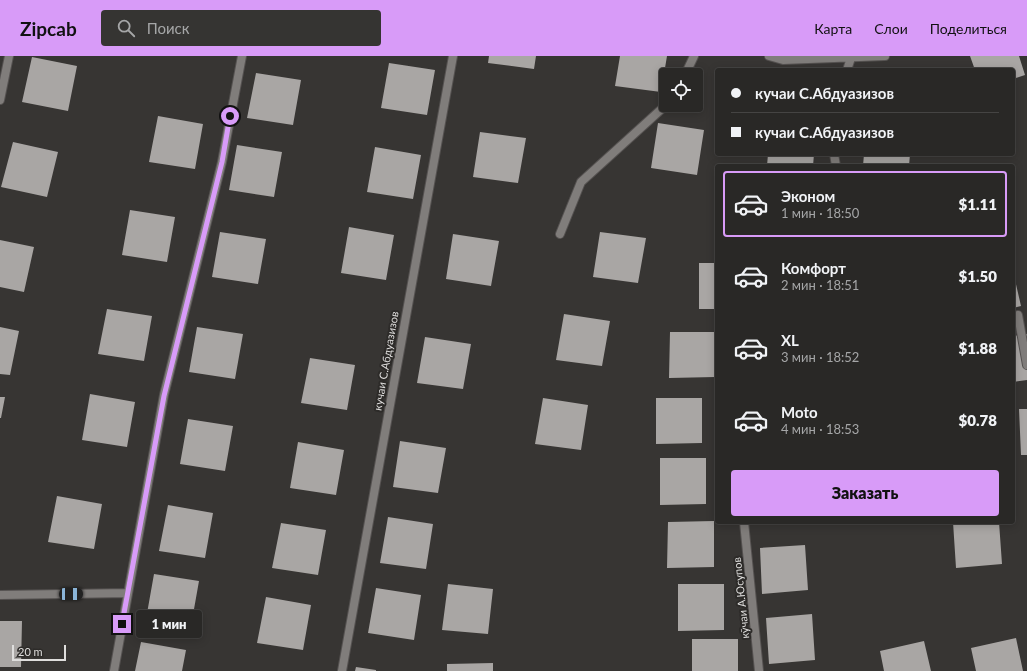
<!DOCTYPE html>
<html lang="ru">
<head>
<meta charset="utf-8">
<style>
  :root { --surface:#292826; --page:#353432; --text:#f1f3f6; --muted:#a5a6a7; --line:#454443; --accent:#d89bf8 }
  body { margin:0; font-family:Lato,sans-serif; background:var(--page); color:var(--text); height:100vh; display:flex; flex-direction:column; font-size:15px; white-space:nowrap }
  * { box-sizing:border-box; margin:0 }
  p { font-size:13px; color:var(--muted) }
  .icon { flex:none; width:22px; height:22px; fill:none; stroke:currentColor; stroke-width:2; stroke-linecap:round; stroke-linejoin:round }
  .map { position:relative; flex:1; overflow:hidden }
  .panel { position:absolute; left:715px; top:108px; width:300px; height:360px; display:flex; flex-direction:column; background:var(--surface); border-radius:4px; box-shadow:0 2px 10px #0003,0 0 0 1px var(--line) }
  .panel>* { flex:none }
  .banner { position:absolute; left:715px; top:12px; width:300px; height:88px; border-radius:4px; box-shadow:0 2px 10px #0003,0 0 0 1px var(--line); display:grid; align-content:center; height:88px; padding:0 16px; background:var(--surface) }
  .buttons { position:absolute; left:659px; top:12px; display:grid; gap:8px }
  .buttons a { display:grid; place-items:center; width:44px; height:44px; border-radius:4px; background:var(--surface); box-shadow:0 2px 10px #0003,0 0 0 1px var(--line); font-size:20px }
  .scale { position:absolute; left:12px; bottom:10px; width:54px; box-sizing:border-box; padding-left:4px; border:2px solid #dfdedd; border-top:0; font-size:11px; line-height:14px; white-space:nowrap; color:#dfdedd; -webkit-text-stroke:3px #2d2b29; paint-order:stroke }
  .end { position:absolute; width:18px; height:18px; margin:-9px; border:5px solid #d89bf8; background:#111; box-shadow:0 0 0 2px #111 }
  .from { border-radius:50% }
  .bubble { position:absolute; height:28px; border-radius:4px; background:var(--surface); box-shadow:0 2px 10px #0003,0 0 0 1px var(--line); font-size:13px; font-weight:800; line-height:28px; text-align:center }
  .car { position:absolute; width:12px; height:24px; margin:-12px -6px; border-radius:5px; box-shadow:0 0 3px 1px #0007; background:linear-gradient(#222 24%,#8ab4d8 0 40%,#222 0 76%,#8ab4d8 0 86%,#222 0) }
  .banner b { display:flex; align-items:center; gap:14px; height:38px; font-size:15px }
  .banner b+b { border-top:1px solid var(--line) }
  .banner i { width:10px; height:10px; background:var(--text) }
  ul { padding:7px 0 0; list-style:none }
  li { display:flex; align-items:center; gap:12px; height:66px; margin:0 8px 6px; padding:0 8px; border:2px solid transparent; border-radius:4px }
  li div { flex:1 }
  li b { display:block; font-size:15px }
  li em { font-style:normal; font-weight:800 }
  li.selected { border-color:var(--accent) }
  li>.icon { width:36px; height:36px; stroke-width:1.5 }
  .button { display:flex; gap:8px; margin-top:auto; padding:8px 16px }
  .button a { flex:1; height:46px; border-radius:4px; background:var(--accent); color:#111; font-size:16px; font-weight:800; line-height:46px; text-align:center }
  header { display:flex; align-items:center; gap:24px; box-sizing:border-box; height:56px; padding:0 20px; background:var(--accent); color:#111 }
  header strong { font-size:19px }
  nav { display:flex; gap:22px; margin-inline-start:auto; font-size:14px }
  .search { width:280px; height:36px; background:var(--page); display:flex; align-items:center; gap:10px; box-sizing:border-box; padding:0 14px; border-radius:4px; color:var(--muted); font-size:15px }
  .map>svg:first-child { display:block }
  .building { fill:#a9a6a4 }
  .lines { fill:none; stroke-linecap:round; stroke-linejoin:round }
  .street-casing { stroke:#555251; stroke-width:10 }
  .street { stroke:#807d7b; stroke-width:8 }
  .route { stroke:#d89bf8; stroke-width:5 }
  .labels { text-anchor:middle; stroke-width:4; stroke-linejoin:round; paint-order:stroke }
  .street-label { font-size:11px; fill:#dfdedd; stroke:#2d2b29 }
</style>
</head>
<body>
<header>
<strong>Zipcab</strong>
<div class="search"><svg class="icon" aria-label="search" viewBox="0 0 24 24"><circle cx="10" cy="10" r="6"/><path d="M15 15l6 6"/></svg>Поиск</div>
<nav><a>Карта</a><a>Слои</a><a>Поделиться</a></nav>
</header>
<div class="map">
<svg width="1027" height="615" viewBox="0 0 1027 615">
  <rect width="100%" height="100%" fill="#373533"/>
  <path class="building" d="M489 0H536L534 13 488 7Z
    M620 0H667L661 36 615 30Z
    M970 0H1019L1025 19 1013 23V14H975Z
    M32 1 77 10 68 55 22 46Z
    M389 7 435 14 427 59 381 52Z
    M256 17 301 24 293 69 247 62Z
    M158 60 203 68 195 113 149 106Z
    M658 67 704 74 697 119 651 112Z
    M480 76 526 82 518 127 473 121Z
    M13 86 58 96 47 141 1 131Z
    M237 89 282 96 274 141 229 134Z
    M375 91 421 99 413 143 367 136Z
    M768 98H814L813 110H767Z
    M864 98H910L909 110H863Z
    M130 154 175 161 167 206 122 199Z
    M349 171 394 179 386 224 341 217Z
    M220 176 266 183 258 228 212 221Z
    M600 176 646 182 638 227 593 221Z
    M453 178 499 185 491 230 446 223Z
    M0 184 34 191 24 236 0 231Z
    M699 207H717V253H699Z
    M1013 215 1021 250 1013 252Z
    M107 253 152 260 144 305 98 298Z
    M564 258 610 265 602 310 556 304Z
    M0 271 19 275 10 319 0 318Z
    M197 271 243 278 235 323 189 316Z
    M670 276H716L715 321 669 322Z
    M1027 278V324L1013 326V280Z
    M425 281 471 288 463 333 417 327Z
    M310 302 355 309 347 354 301 347Z
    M90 338 135 346 127 391 82 384Z
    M0 341H5L1 362H0Z
    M543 342 588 349 581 394 535 388Z
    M656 342H702V387L656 388Z
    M1019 353H1027V399H1021Z
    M188 363 233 370 225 415 180 408Z
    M400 385 446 392 438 437 393 431Z
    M298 386 344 394 336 439 290 432Z
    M660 402H706V448L660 449Z
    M57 440 102 448 94 493 48 486Z
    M168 449 213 457 205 502 159 495Z
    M388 461 433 468 426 513 380 507Z
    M714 465V511L667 512 668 466Z
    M753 466H777V467L753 469Z
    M953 466H999L1002 508 956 512Z
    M281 467 326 474 318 519 272 512Z
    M805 489 808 534 762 538 760 492Z
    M154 518 199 525 191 570 146 563Z
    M448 528 493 533 488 578 442 574Z
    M678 528H724V574L678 575Z
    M376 532 421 539 414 584 368 577Z
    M266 541 311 549 303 594 257 587Z
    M812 558 815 604 769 608 766 562Z
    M0 565H22L21 611H0Z
    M1016 582 1023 615H976L971 592Z
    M692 583H738V615H692Z
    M924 585 931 615H884L880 595Z
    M141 586 186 594 182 615H135Z
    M493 607V615H447V608Z
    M356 611 376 614V615H355Z"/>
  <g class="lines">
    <defs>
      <path id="street" d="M769 0 783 4 885 0
        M847 14 851 2
        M685 19 694 0
        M0 44 9 0
        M834 98 836 110
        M560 178 581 126 666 49
        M1018 259 1027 309
        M744 466 759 615
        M0 539 128 537
        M114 615 164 339 222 106 242 0
        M342 615 453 0"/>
    </defs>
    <use href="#street" class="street-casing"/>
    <use href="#street" class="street"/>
  </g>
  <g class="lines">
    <path class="route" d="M122 568 164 340 222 106 230 60"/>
  </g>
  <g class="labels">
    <g class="street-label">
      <text transform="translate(386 305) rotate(-80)" y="4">кучаи С.Абдуазизов</text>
      <text transform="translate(741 542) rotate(-96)" y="4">кӯчаи А.Юсупов</text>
    </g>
  </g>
</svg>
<div class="buttons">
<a><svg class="icon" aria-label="locate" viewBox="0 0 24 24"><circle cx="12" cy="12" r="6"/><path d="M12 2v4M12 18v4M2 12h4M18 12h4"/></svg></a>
</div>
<div class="scale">20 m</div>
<i class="end from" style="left:230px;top:60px"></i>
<i class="end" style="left:122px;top:568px"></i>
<div class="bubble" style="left:136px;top:554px;width:66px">1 мин</div>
<i class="car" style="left:71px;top:538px;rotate:89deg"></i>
<div class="banner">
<b><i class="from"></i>кучаи С.Абдуазизов</b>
<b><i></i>кучаи С.Абдуазизов</b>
</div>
<section class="panel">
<ul>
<li class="selected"><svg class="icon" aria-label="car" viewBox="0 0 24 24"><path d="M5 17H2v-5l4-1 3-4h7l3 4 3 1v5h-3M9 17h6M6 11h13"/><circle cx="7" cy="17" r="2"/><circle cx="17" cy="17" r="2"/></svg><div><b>Эконом</b><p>1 мин · 18:50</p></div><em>$1.11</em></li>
<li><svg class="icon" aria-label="car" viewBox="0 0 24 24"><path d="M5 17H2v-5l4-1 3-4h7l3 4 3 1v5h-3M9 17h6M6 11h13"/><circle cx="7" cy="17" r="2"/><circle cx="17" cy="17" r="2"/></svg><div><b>Комфорт</b><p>2 мин · 18:51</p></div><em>$1.50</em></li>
<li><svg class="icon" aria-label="car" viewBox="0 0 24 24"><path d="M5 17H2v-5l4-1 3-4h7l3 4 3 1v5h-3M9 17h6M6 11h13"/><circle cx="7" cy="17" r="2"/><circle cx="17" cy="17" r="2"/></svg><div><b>XL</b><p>3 мин · 18:52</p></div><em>$1.88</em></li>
<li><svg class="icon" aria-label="car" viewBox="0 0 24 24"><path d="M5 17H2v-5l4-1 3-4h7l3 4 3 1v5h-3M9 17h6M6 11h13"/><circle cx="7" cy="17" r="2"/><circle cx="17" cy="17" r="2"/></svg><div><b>Moto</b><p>4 мин · 18:53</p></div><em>$0.78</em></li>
</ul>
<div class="button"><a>Заказать</a></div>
</section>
</div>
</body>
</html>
